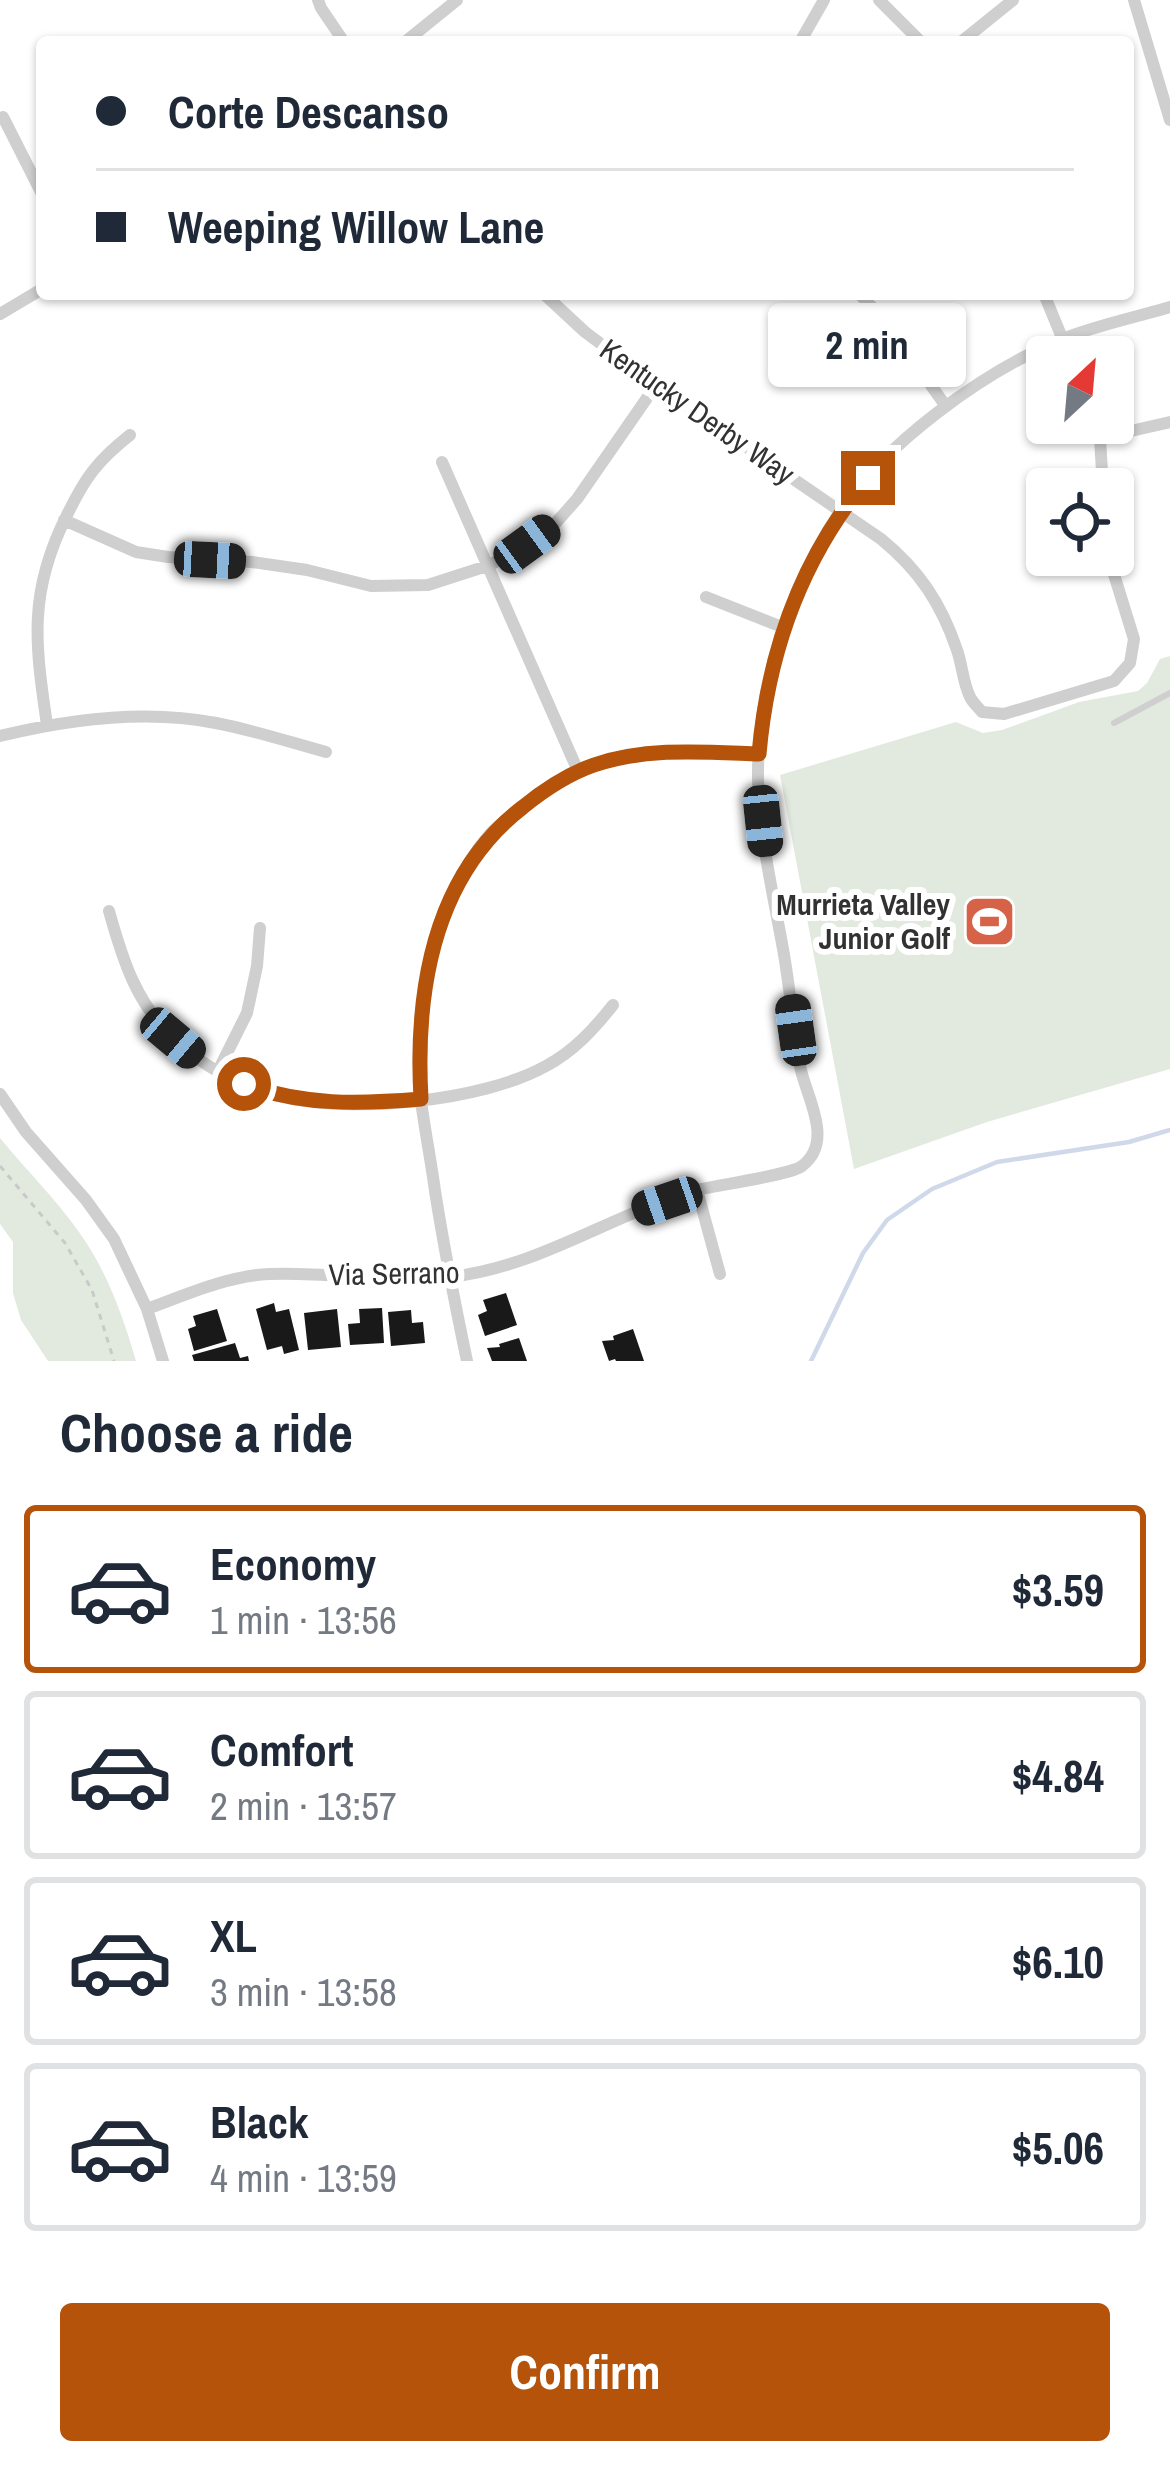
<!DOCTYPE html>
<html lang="en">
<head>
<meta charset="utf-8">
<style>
  :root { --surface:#fff; --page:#f6f6f7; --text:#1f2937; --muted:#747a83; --line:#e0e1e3; --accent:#b45309 }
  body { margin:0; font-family:"Archivo Narrow",sans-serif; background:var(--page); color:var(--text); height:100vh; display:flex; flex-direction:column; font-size:45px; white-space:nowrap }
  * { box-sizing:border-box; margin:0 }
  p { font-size:39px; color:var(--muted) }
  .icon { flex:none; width:66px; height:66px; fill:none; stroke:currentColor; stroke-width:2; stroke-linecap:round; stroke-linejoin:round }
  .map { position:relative; height:1361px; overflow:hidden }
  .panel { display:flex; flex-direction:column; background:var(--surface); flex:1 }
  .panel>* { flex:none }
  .guide { position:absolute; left:36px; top:36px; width:1098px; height:264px; border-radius:12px; box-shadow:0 3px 9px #0004; display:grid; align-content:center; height:264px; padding:0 60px; background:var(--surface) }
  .needle { width:78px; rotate:26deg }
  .controls { position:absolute; left:1026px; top:336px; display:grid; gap:24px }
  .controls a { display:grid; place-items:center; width:108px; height:108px; border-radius:12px; background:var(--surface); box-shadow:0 3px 9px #0004; font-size:60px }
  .end { position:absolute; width:54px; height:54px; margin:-27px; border:15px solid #b45309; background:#fff; box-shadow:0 0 0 6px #fff }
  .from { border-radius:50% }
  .bubble { position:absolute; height:84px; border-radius:12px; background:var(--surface); box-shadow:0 3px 9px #0004; font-size:39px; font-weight:700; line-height:84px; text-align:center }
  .car { position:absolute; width:36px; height:72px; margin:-36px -18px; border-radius:15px; box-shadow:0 0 9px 3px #0007; background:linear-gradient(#222 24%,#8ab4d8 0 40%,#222 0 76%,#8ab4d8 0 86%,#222 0) }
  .guide b { display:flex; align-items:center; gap:42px; height:114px; font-size:45px }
  .guide b+b { border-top:3px solid var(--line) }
  .guide i { width:30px; height:30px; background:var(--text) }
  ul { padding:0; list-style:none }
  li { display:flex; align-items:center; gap:36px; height:168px; margin:0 24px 18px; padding:0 36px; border:6px solid var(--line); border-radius:12px }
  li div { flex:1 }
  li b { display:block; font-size:45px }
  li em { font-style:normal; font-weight:700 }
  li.active { border-color:var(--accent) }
  li>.icon { width:108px; height:108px; stroke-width:1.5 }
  h2 { padding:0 60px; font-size:54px; line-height:144px }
  .primary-button { display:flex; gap:24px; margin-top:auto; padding:24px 60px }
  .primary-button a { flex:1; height:138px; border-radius:12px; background:var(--accent); color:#fff; font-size:48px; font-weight:700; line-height:138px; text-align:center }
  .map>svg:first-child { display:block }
  .green { fill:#e2eadf }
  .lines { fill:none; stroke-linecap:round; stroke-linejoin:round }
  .stream { stroke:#d0d9ea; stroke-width:4.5 }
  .building { fill:#191919 }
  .path { stroke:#c9c9c9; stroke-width:3; stroke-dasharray:6 6; stroke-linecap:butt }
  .lane { stroke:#cfcfcf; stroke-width:6 }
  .street { stroke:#cfcfcf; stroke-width:12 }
  .route { stroke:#b45309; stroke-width:15 }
  .labels { text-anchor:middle; stroke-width:12; stroke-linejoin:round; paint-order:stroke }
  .street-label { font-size:30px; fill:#323232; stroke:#fff }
  .poi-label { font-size:30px; font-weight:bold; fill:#323232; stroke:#fff; text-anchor:end }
</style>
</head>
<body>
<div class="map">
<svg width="1170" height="1361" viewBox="0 0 1170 1361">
  <rect width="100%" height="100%" fill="#fff"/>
  <path class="green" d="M1170 656V1069L987 1122 854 1169 780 775 956 722 983 733 1002 730 1079 702 1138 691 1147 683 1160 659Z
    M0 1138C26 1170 55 1198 79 1232 107 1271 123 1316 136 1361H48L21 1320 13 1293V1242L0 1224Z"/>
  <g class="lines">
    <path class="stream" d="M811 1361 863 1253 887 1220 932 1189 997 1162 1129 1142 1170 1130"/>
  </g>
  <path class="building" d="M506 1293 517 1325 485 1336 478 1315 487 1311 483 1300Z
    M274 1303 276 1312 289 1309 299 1350 284 1354 282 1346 267 1350 256 1309Z
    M382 1308 384 1343 350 1345 348 1324 360 1323 359 1309Z
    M217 1309 227 1341 194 1351 188 1329 196 1326 193 1316Z
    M337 1309 341 1347 308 1350 304 1313Z
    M411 1310 412 1323 423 1322 425 1343 391 1346 388 1312Z
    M633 1329 644 1361H616L615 1359 609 1361 602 1341 614 1340 613 1336Z
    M519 1338 527 1361H492L487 1348 500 1347 499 1344Z
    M235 1343 240 1358 248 1356 249 1361H194L192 1355Z"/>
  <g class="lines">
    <path class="path" d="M0 1166 65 1243 92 1290 114 1361"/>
    <path class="lane" d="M1114 723 1170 693"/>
    <path class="street" d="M318 0 321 8 344 42
      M879 0 921 42
      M1134 0 1170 120
      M405 42 457 0
      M800 42 824 0
      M961 42 1013 0
      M3 117 42 194
      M544 294 585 332 656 385 881 539C919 570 941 603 957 650 962 664 963 683 970 697 973 703 978 707 982 712L1004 714 1114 681 1130 663 1134 639 1108 555
      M859 294 884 319 945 405
      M1044 294 1070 357
      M0 314 42 289
      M1095 423 1100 438 1103 489
      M1100 438 1170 422
      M442 462 578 771
      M64 520 136 552 168 557 252 562 307 570 371 586 428 585 490 565 527 544 553 526 577 499 656 385
      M706 597 782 627
      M47 725C35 643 28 592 67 515 85 478 97 461 130 435
      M0 736C69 719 145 709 216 723 253 730 289 742 326 752
      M109 911C123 961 136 1003 175 1040 202 1066 242 1087 278 1096 351 1114 481 1102 546 1066 574 1051 594 1029 613 1005
      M218 1071 247 1013 257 966 260 928
      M0 1094 26 1132 86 1200 114 1239 147 1309 163 1361
      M697 1190 720 1274
      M147 1309C185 1295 227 1276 269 1274 329 1271 390 1285 450 1277 543 1266 609 1215 697 1190 717 1185 791 1175 802 1166 835 1141 806 1097 800 1066 793 1027 790 988 783 949 773 893 757 826 758 769 760 679 789 589 839 513 885 443 981 374 1057 341 1093 326 1133 318 1170 307
      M467 1361C455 1304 444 1248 435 1191 431 1161 425 1131 421 1101 411 1016 432 900 490 834 500 823 513 814 525 805 546 788 570 773 596 764 648 748 704 752 759 754"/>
  </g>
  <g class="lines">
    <path class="route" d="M244 1084C303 1106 360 1104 421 1099 415 992 433 876 523 807 544 790 568 774 594 765 647 747 704 752 759 754 768 652 802 557 868 478"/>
  </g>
  <defs>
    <symbol id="stadium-square" viewBox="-11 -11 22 22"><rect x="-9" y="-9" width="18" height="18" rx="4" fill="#d66247" stroke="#fff"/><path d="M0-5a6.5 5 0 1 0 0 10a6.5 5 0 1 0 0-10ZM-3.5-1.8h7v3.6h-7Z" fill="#fff"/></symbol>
  </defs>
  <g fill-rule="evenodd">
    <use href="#stadium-square" x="960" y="892" width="59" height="59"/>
  </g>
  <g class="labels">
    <g class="street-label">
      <text transform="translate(697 412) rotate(35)" y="10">Kentucky Derby Way</text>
      <text transform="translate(394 1274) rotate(-1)" y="10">Via Serrano</text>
    </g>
    <g class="poi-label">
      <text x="950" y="915">Murrieta Valley<tspan x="950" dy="34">Junior Golf</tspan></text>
    </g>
  </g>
</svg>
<div class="controls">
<a><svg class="needle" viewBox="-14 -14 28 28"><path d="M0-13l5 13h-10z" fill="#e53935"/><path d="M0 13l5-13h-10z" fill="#747a83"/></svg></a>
<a><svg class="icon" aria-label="locate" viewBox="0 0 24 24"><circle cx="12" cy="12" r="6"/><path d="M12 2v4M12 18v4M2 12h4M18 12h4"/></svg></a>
</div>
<i class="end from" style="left:244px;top:1084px"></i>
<i class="end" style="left:868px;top:478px"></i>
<div class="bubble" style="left:768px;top:303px;width:198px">2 min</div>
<i class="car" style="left:527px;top:544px;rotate:54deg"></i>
<i class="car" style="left:210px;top:560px;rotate:93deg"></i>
<i class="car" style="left:763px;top:821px;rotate:174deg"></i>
<i class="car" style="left:796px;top:1030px;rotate:352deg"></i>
<i class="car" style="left:173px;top:1038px;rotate:130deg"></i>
<i class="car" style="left:667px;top:1201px;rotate:251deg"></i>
<div class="guide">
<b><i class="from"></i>Corte Descanso</b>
<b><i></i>Weeping Willow Lane</b>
</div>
</div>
<section class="panel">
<h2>Choose a ride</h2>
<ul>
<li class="active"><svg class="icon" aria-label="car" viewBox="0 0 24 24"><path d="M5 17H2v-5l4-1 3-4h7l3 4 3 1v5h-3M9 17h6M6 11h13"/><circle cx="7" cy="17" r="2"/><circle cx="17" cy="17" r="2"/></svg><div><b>Economy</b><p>1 min · 13:56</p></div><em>$3.59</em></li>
<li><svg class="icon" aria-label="car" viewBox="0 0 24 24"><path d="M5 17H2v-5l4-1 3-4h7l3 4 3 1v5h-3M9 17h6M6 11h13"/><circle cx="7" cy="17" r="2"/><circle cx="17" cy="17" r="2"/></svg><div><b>Comfort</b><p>2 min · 13:57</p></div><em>$4.84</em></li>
<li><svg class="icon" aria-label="car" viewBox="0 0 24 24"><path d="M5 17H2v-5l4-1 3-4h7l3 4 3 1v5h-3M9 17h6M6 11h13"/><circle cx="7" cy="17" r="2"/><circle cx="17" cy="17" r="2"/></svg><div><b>XL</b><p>3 min · 13:58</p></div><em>$6.10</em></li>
<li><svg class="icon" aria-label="car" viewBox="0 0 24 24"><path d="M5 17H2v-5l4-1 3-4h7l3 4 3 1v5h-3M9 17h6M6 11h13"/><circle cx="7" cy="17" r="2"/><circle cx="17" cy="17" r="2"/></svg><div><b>Black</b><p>4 min · 13:59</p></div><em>$5.06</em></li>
</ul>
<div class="primary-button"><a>Confirm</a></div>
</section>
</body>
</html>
